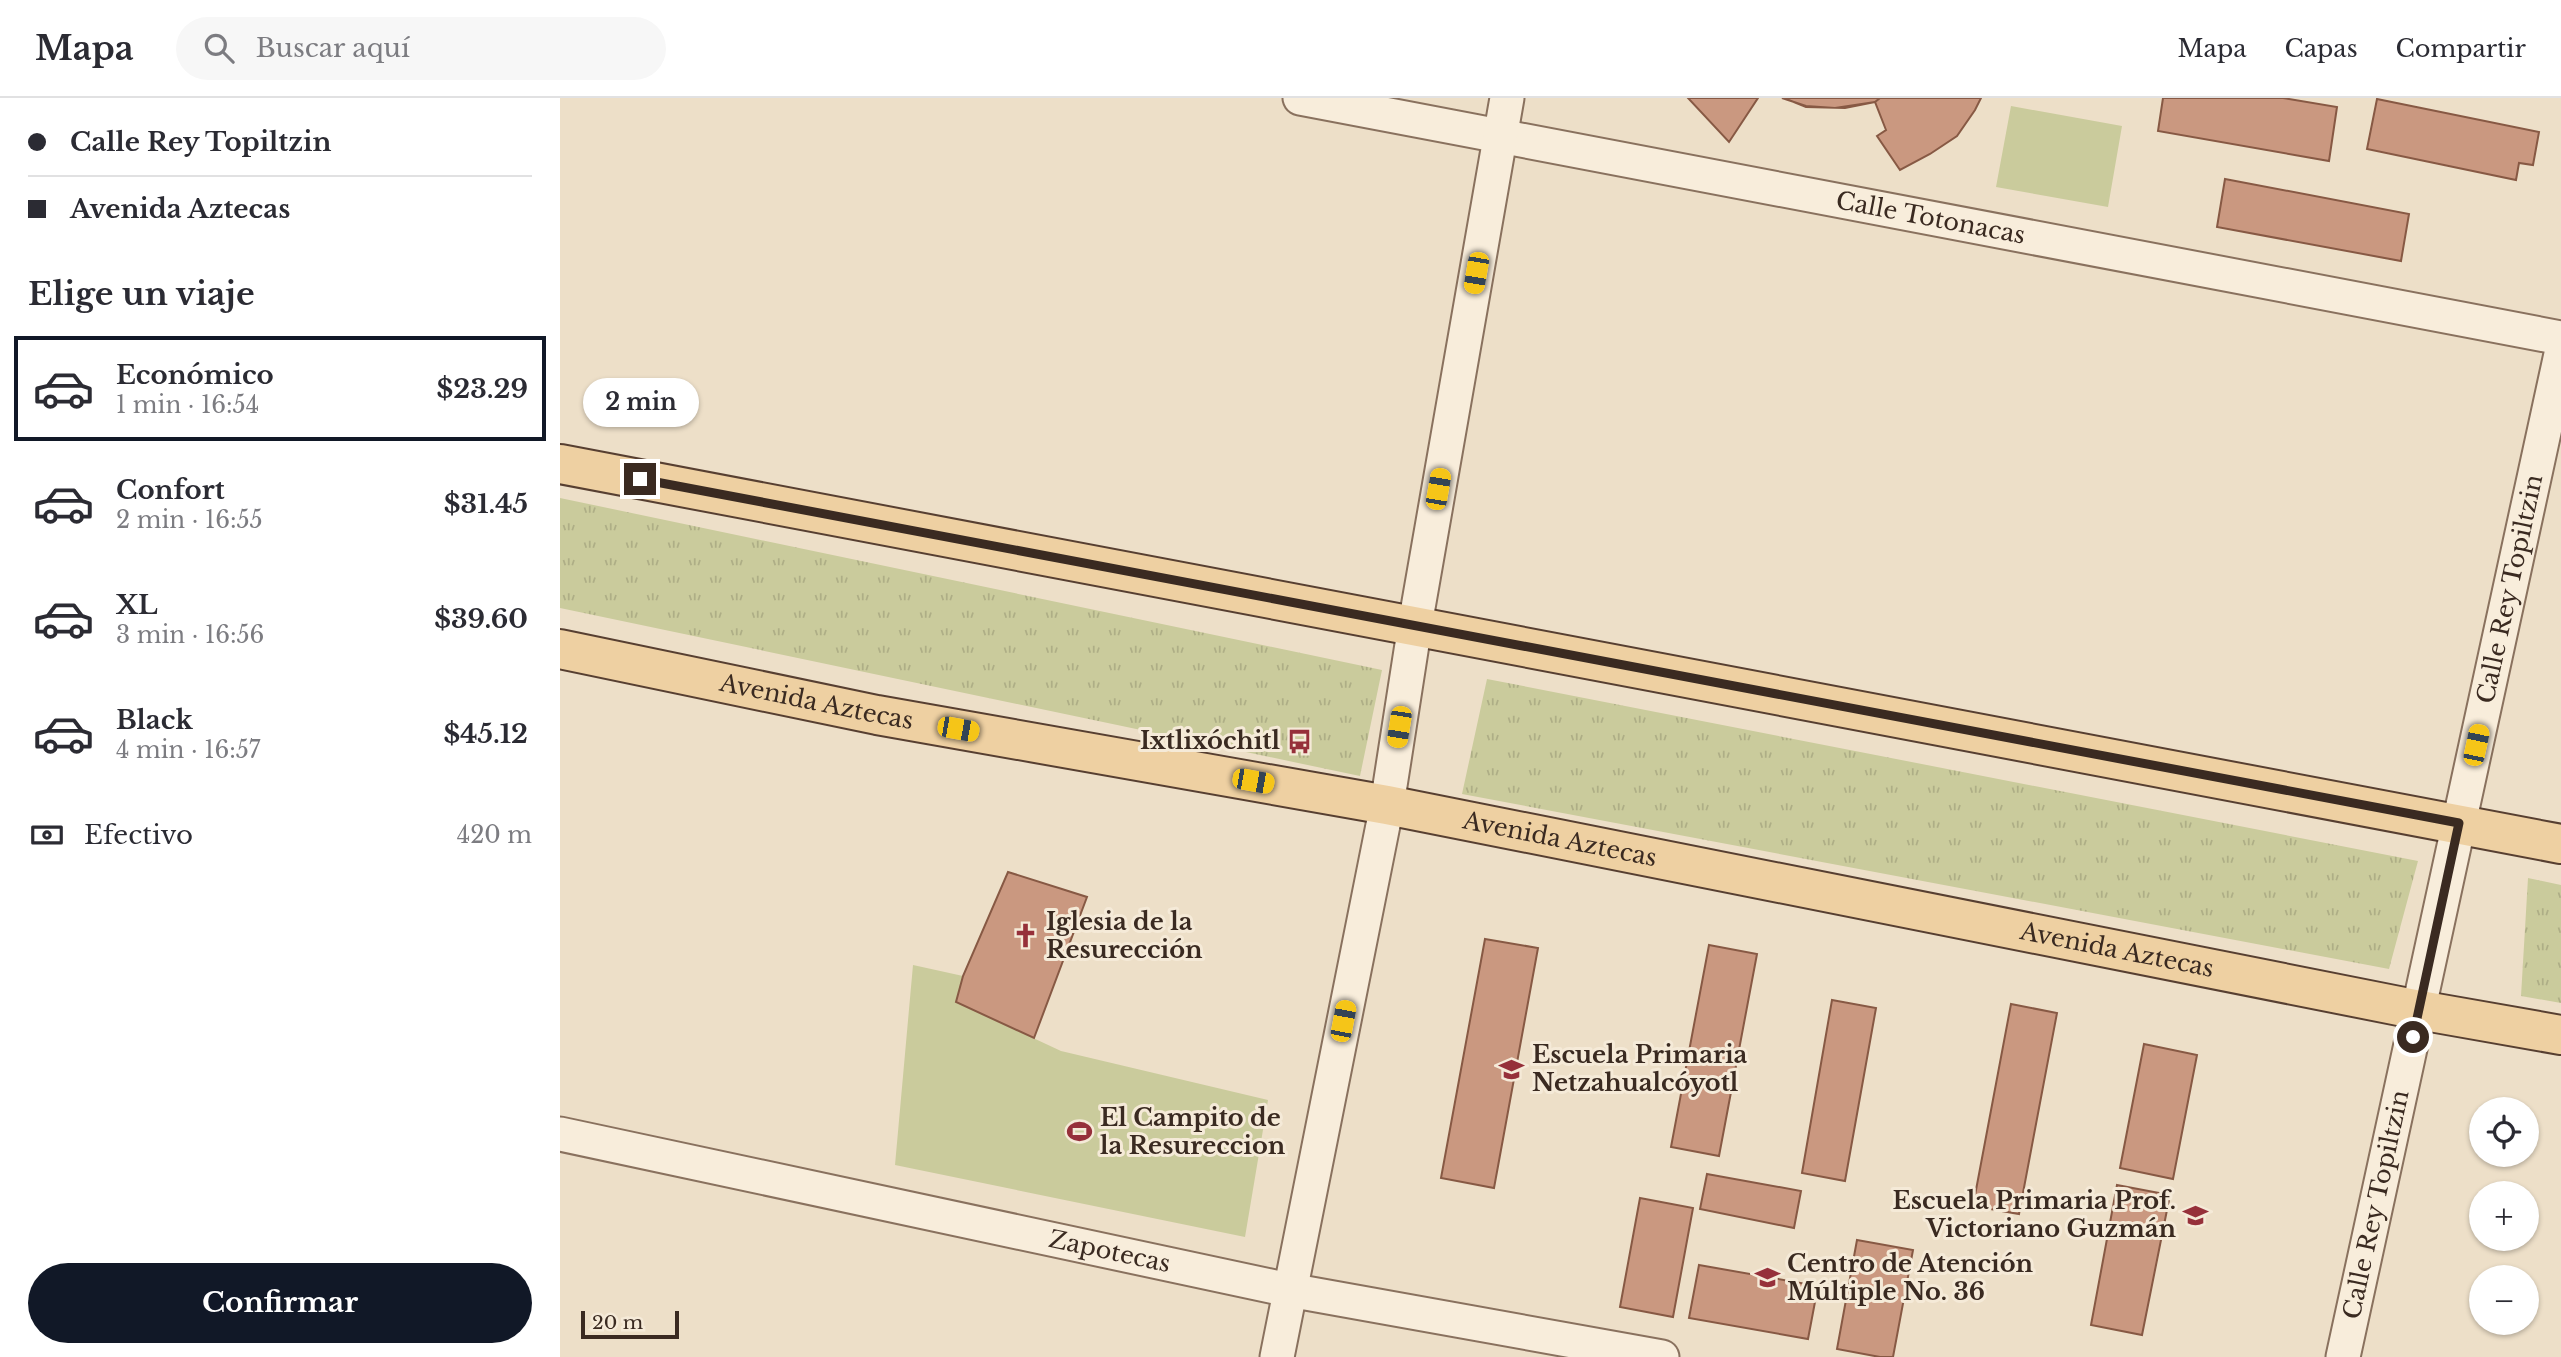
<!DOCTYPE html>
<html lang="es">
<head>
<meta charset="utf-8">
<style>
  :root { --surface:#fff; --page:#f7f7f7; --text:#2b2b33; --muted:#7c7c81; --line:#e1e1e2; --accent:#111827 }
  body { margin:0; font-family:"Libre Baskerville",serif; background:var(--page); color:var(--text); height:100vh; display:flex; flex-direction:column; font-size:26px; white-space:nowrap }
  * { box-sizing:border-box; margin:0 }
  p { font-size:23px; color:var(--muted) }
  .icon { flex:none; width:38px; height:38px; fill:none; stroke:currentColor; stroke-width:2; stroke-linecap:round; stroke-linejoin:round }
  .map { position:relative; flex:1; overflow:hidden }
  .sheet { display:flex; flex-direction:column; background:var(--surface); width:560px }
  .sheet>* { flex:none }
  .guide { display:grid; align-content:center; height:154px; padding:0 28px; background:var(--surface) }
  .controls { position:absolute; left:1909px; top:999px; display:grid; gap:14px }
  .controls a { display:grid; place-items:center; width:70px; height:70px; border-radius:50%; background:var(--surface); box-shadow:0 2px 5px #0004; font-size:35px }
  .scale { position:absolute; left:21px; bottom:18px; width:98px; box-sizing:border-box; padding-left:7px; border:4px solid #3a2a21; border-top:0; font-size:19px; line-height:24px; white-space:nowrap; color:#3a2a21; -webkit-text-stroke:5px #f5ead8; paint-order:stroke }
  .end { position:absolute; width:32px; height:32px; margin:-16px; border:9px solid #3a2a21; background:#fff; box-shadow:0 0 0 4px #fff }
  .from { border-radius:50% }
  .bubble { position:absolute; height:49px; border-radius:24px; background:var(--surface); box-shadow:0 2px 5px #0004; font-size:23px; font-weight:700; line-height:49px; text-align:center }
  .car { position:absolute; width:21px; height:42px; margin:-21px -10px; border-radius:9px; box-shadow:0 0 5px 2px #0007; background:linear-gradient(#f5c518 24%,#345 0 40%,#f5c518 0 76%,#345 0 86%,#f5c518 0) }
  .guide b { display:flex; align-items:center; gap:24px; height:66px; font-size:26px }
  .guide b+b { border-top:2px solid var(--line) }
  .guide i { width:18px; height:18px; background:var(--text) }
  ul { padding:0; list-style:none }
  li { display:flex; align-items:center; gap:21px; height:105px; margin:0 14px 10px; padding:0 14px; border:4px solid transparent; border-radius:0px }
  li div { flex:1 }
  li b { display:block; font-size:26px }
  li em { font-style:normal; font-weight:700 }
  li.selected { border-color:var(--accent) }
  li>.icon { width:63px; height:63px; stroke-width:1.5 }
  h2 { padding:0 28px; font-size:32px; line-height:84px }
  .pay { display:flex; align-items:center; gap:18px; height:77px; padding:0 28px; font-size:26px }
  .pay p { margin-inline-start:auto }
  .action { display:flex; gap:14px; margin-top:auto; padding:14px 28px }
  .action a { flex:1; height:80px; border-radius:42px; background:var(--accent); color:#fff; font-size:28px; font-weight:700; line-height:80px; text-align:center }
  header { display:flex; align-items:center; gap:42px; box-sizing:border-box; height:98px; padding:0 35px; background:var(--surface); border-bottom:2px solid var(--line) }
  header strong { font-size:33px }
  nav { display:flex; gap:38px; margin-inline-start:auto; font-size:24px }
  .search { width:490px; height:63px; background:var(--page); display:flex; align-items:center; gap:18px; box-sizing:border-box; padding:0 24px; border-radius:38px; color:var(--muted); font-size:26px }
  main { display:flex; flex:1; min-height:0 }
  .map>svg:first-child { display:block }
  .park { fill:url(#park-tufts) }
  .pitch { fill:#cacb9c }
  .building { fill:#ca9880; stroke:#875944; stroke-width:2 }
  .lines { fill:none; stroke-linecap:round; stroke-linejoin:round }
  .minor-casing { stroke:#89715e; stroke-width:37 }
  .major-casing { stroke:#573f31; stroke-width:42 }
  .minor { stroke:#f8eddb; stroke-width:33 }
  .major { stroke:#eed0a2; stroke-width:38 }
  .route { stroke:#3a2a21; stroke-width:9 }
  .labels { text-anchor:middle; stroke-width:6; stroke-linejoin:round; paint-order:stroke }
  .street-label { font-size:24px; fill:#3a2a21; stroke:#f5ead8 }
  .poi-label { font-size:24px; font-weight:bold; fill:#3a2a21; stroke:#f5ead8; text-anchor:start }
</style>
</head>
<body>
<header>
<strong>Mapa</strong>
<div class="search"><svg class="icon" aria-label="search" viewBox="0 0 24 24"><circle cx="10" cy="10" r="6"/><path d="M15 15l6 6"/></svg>Buscar aquí</div>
<nav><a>Mapa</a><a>Capas</a><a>Compartir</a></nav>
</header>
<main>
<section class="sheet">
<div class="guide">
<b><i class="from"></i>Calle Rey Topiltzin</b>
<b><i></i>Avenida Aztecas</b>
</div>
<h2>Elige un viaje</h2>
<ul>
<li class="selected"><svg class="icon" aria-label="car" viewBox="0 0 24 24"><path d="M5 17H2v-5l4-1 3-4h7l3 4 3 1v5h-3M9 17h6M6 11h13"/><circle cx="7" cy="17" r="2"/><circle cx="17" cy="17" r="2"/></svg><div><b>Económico</b><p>1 min · 16:54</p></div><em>$23.29</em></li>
<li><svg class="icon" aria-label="car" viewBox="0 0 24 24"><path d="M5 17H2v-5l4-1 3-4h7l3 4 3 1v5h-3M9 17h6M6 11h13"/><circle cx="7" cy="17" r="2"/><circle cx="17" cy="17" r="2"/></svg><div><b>Confort</b><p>2 min · 16:55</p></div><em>$31.45</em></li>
<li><svg class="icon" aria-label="car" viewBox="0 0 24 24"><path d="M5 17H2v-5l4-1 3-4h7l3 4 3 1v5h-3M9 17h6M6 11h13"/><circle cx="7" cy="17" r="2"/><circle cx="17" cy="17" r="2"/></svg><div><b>XL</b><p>3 min · 16:56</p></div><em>$39.60</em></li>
<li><svg class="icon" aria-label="car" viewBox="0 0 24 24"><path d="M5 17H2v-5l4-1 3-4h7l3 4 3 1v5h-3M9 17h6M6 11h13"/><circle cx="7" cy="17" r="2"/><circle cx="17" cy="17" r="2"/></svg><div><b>Black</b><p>4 min · 16:57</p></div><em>$45.12</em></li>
</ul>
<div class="pay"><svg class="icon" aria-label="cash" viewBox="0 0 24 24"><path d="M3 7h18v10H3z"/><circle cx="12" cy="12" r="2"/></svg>Efectivo<p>420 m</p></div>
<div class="action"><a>Confirmar</a></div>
</section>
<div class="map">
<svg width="2001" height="1259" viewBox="0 0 2001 1259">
  <defs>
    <pattern id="park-tufts" width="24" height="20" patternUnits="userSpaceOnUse" patternTransform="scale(1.75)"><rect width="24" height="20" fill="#cacb9c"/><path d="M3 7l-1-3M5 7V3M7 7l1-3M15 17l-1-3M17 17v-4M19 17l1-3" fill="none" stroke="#aeae86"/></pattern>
  </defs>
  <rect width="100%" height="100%" fill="#eddfc8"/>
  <path class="park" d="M0 400 822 572 800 678 0 510Z
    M927 581 1858 763 1829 871 902 696Z
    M1968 780 2001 787V905L1961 898Z"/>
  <path class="pitch" d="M1451 8 1562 28 1548 109 1436 89Z
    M353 867 403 878 396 904 501 953 708 1002 685 1139 335 1067Z"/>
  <path class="building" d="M1128 0H1198L1169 44Z
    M1222 0H1320L1315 4 1275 10 1246 8Z
    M1224 0H1421L1415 12 1397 38 1370 56 1340 72 1317 38 1326 32 1315 4 1285 10 1246 9Z
    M1603 0H1723L1777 9 1769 63 1598 33Z
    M1817 1 1979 34 1973 67 1959 65 1956 82 1807 51Z
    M1665 81 1849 116 1841 163 1657 129Z
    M448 774 527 799 474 940 396 904 403 878Z
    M925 841 978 850 934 1090 881 1080Z
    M1149 847 1197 856 1159 1058 1111 1049Z
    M1272 902 1316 910 1285 1083 1242 1075Z
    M1451 906 1497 915 1459 1116 1413 1108Z
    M1584 946 1637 957 1613 1081 1560 1070Z
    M1147 1076 1241 1093 1234 1130 1140 1111Z
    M1557 1087 1610 1097 1582 1237 1531 1227Z
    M1080 1100 1133 1110 1113 1219 1060 1209Z
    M1297 1142 1353 1152 1333 1259H1320L1277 1251Z
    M1139 1167 1258 1188 1248 1241 1129 1220Z"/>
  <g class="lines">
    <defs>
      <g id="minor">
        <path id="s1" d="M740 0 2001 240"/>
        <path id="s2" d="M0 1036 729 1192 1102 1259"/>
        <path d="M717 1259 827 707 855 527 947 0"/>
        <path id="s3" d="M1783 1259 2001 256"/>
      </g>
      <g id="major">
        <path d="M0 366 2001 746"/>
        <path id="s4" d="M0 551 317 617 827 707 1859 912 2001 937"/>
      </g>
    </defs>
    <use href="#minor" class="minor-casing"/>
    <use href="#major" class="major-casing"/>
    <use href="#minor" class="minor"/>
    <use href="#major" class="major"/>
  </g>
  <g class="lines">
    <path class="route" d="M80 381 1899 725 1853 939"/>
  </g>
  <defs>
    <symbol id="bus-bare" viewBox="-9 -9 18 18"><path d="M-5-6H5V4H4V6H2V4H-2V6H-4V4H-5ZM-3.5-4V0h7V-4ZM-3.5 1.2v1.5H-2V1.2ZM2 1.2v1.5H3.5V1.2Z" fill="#96303a" stroke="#f5ead8" stroke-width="2.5" paint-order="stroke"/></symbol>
    <symbol id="church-bare" viewBox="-9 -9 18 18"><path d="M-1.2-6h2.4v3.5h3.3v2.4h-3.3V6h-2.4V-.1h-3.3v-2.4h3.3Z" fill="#96303a" stroke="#f5ead8" stroke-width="2.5" paint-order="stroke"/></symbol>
    <symbol id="school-bare" viewBox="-9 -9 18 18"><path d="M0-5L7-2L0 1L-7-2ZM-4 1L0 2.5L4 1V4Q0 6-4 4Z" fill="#96303a" stroke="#f5ead8" stroke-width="2.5" paint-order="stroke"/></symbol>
    <symbol id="stadium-bare" viewBox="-9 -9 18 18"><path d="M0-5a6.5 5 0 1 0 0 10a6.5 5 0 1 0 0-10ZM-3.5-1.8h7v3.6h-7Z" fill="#96303a" stroke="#f5ead8" stroke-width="2.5" paint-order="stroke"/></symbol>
  </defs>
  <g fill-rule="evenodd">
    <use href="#bus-bare" x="722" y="626" width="35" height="35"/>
    <use href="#church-bare" x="448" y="820" width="35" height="35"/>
    <use href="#school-bare" x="934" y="954" width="35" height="35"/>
    <use href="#stadium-bare" x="502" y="1016" width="35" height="35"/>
    <use href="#school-bare" x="1618" y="1100" width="35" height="35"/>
    <use href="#school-bare" x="1190" y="1162" width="35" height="35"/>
  </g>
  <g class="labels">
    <g class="street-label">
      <text dy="8" stroke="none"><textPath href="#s1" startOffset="642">Calle Totonacas</textPath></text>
      <text dy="8" stroke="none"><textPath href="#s3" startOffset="786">Calle Rey Topiltzin</textPath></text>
      <text dy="8" stroke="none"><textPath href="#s4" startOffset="262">Avenida Aztecas</textPath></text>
      <text dy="8" stroke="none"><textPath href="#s4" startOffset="1018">Avenida Aztecas</textPath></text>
      <text dy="8" stroke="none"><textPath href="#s4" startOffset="1586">Avenida Aztecas</textPath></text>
      <text dy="8" stroke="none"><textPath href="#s3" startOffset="156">Calle Rey Topiltzin</textPath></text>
      <text dy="8" stroke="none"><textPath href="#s2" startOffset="562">Zapotecas</textPath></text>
    </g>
    <g class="poi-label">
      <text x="720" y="651" text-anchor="end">Ixtlixóchitl</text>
      <text x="486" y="832">Iglesia de la<tspan x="486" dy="28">Resurección</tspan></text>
      <text x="972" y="965">Escuela Primaria<tspan x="972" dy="28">Netzahualcóyotl</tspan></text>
      <text x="540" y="1028">El Campito de<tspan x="540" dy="28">la Resureccion</tspan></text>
      <text x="1616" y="1111" text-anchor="end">Escuela Primaria Prof.<tspan x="1616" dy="28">Victoriano Guzmán</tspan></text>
      <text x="1227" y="1174">Centro de Atención<tspan x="1227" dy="28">Múltiple No. 36</tspan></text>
    </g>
  </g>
</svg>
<div class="controls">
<a><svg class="icon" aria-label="locate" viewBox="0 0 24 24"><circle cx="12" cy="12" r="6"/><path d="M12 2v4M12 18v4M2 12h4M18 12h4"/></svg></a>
<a>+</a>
<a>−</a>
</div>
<div class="scale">20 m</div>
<i class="end from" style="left:1853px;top:939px"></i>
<i class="end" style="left:80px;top:381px"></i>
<div class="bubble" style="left:23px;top:280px;width:116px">2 min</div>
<i class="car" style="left:916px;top:175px;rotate:190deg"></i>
<i class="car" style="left:878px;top:391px;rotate:10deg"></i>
<i class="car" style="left:839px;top:629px;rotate:189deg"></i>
<i class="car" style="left:398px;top:631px;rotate:100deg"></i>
<i class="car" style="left:1916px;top:647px;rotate:12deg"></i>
<i class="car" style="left:693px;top:683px;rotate:100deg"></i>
<i class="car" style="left:783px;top:923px;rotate:11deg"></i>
</div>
</main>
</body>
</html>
